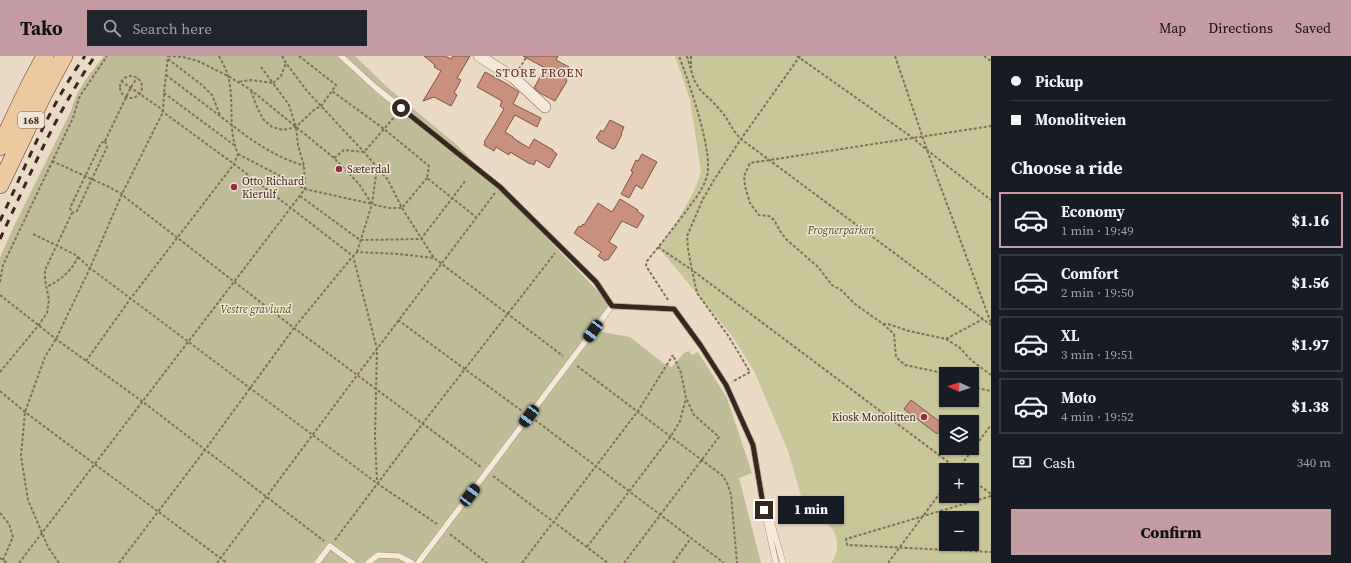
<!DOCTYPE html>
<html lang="en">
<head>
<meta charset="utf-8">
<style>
  :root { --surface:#171b24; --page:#20242c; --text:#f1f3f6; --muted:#9ea1a6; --line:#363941; --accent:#c59ba3 }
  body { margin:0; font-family:"Source Serif 4",serif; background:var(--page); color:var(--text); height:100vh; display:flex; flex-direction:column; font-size:15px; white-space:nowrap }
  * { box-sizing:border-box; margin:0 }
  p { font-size:13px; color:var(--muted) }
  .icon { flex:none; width:22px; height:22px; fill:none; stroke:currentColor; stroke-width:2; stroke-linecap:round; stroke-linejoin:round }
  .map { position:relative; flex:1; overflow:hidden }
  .drawer { display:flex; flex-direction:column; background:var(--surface); width:360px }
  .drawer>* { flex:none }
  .hud { display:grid; align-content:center; height:88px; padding:0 20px; background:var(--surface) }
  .needle { width:26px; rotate:273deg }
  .controls { position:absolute; left:939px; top:311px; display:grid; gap:8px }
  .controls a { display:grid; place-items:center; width:40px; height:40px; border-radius:0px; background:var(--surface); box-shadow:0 1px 3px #0004; font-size:20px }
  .end { position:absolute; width:18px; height:18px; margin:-9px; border:5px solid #36271f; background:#fff; box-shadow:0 0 0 2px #fff }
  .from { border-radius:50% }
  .bubble { position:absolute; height:28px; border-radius:0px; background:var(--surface); box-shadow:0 1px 3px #0004; font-size:13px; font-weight:800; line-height:28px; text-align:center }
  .car { position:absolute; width:12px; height:24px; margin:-12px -6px; border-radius:5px; box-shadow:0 0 3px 1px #0007; background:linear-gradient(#222 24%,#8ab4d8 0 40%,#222 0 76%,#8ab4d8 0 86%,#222 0) }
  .hud b { display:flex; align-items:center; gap:14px; height:38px; font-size:15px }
  .hud b+b { border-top:1px solid var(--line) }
  .hud i { width:10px; height:10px; background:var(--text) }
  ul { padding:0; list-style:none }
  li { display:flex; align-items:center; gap:12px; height:56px; margin:0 8px 6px; padding:0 12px; border:2px solid var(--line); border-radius:0px }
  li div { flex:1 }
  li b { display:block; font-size:15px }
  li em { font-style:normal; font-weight:800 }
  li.selected { border-color:var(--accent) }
  li>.icon { width:36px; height:36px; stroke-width:1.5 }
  h2 { padding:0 20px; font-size:18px; line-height:48px }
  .pay { display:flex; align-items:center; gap:10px; height:44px; padding:0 20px; font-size:15px }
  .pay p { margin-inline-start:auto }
  .cta { display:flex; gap:8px; margin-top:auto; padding:8px 20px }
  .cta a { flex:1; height:46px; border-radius:0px; background:var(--accent); color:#111; font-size:16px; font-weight:800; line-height:46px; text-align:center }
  header { display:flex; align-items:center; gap:24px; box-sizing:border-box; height:56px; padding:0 20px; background:var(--accent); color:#111 }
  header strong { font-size:19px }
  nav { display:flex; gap:22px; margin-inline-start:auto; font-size:14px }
  .search { width:280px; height:36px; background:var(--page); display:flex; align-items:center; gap:10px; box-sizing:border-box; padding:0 14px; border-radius:0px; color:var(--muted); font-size:15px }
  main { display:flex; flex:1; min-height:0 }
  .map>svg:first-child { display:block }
  .green { fill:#c8c799; fill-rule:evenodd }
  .cemetery { fill:#bebd98 }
  .building { fill:#c7917d; stroke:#825343 }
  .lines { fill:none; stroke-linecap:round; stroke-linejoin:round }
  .service-casing { stroke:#856c5c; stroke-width:6 }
  .minor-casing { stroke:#856c5c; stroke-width:12 }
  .primary-casing { stroke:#533b30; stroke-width:18 }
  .path { stroke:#856c5c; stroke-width:2; stroke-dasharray:3 2; stroke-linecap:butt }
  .service { stroke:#f6e9d7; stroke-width:5.5 }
  .minor { stroke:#f6e9d7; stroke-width:11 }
  .primary { stroke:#ecc99f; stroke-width:17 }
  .rail { stroke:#36271f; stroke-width:3; stroke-dasharray:7 7; stroke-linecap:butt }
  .route { stroke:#36271f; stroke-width:5 }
  .poi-dot { fill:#90303e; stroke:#f3e5d4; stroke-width:1.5 }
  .labels { text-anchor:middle; stroke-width:3; stroke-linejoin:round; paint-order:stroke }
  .shield { fill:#f3e5d4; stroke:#6f6055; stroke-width:1 }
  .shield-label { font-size:10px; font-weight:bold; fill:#36271f }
  .poi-label { font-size:11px; fill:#36271f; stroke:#f3e5d4; text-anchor:start }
  .park-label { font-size:11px; font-style:italic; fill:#4c5127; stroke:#f3e5d4 }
  .neighbourhood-label { font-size:12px; letter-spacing:1px; fill:#5f2521; stroke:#f3e5d4 }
</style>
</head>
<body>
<header>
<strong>Tako</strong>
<div class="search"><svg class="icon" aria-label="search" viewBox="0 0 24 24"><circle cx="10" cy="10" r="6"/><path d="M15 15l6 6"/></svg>Search here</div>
<nav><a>Map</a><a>Directions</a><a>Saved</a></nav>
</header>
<main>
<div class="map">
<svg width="991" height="507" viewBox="0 0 991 507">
  <rect width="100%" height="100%" fill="#ebdac4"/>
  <path class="green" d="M675 0H991V507H831C847 485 830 461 806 457L788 395 755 317 733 281 658 191 674 171 693 137 701 116 690 44ZM946 318H972V344H946ZM946 366H972V392H946ZM946 414H972V440H946ZM946 462H972V488H946Z"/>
  <path class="cemetery" d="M104 0H355L386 30 458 90 612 250 601 264 602 276 630 281 663 307 672 311 684 297 689 295 692 299 698 296 727 342 752 417 739 422 761 507H0V201L14 170 71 55C77 32 90 18 104 0Z"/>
  <path class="building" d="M424 0H445L451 3 453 0H470L457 22 461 24 454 37 457 39 451 50 434 41 423 45 441 15 434 11 435 9Z
    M523 0H558L556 4 569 11 567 14 571 15 566 24 567 25 555 45 540 37 534 32 545 12Z
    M485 16 507 28 519 36 513 48 541 62 537 71 515 59 505 76 513 81V82L529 92 534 83 553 94V95L557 98 549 112 536 104 534 109 530 107V108L510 96 509 99 496 91 494 95 484 89 485 87 484 86 494 70 504 53 500 50 502 45 477 31Z
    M610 64 624 71 621 78H622L615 92 613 93 598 85 599 84 596 82 601 74 603 76Z
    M642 98 657 106 642 133 636 129 629 142 621 138 633 116 631 115 636 104 638 105Z
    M620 143 638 154 637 155 644 160 637 172 622 165 609 186 617 191 608 204 606 203 605 205 598 200 601 196 574 177 579 170 581 171 583 168 584 169 598 147 612 156Z
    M911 344 944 369 937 378 904 353Z"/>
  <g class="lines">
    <defs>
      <path id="service" d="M341 0 376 32 500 131 596 226 612 250
        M612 250 674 253 701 290 726 329 753 389 764 454 776 507
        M770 461 783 507
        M317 507 330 490 353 507
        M368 507 378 499 399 500 412 507
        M418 507 612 250"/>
      <path id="minor" d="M479 0 514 22 545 51"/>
      <path id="primary" d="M0 91 28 32 45 0
        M0 129 43 39 64 0"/>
    </defs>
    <use href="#service" class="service-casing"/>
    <use href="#minor" class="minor-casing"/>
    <use href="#primary" class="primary-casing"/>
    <path class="path" d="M168 0 183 1 198 5 228 20 251 34 334 102 359 128 372 148 388 152H402L427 122
      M282 0 286 7 307 35 364 96 388 124 402 152 434 202 563 300
      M299 0 336 29 332 35 384 73 429 110 427 122 476 161
      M687 0 694 24 701 35 712 45 722 56 727 63 734 75 741 83 991 269
      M691 0V12
      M797 0 913 82 927 94 991 144
      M800 0 741 83 714 124 703 143 687 180 688 193 692 214 959 414
      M895 0 927 94 991 267
      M984 0 991 5
      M168 3 202 29 212 39 220 59
      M261 11 273 27 281 20 286 7
      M519 13 527 0
      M166 19 249 82 266 93 283 102 304 110
      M120 31a11 11 0 1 1 22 0a11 11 0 1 1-22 0Z
      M121 25 160 52 163 56 234 108 353 200 377 293 375 380 377 426
      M251 35 257 51 263 63 272 71 283 74 296 71 315 53 321 50 332 35
      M164 37 234 89
      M105 85 107 91 77 155 72 157 70 152 101 87Z
      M105 85 131 31 137 22
      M238 98 305 133 372 148
      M334 102 344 94 364 96 397 58
      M52 105 107 130 122 138 126 142 294 272 481 411
      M300 140 360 184 421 183 466 124
      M33 178 74 198 78 201C71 216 61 223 47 231
      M658 191 692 214 697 237 729 281 750 316 732 326
      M357 196 372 148 377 112
      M78 201 90 212 378 428 437 468
      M0 226 3 209 73 62 79 42 82 37 107 0
      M0 239 56 283 143 346 324 485
      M668 244 648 213 646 209 647 205C661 188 674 171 687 154 694 144 702 135 706 123 716 102 688 24 679 0
      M398 264 522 355
      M883 268H888L909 275 946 283 959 291 971 304 991 319
      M946 283 983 263
      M86 305 131 242 234 108 238 98C227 73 235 46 228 20 226 13 222 6 219 0
      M577 310 723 420 728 429 731 439 737 507
      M0 316 38 270 47 257 49 244 45 224V214L72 157
      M946 320 938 316 905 309 896 301 894 278 883 268 855 248 841 234 832 229 818 211 786 183 780 175 774 164 769 160 759 159 750 147 745 130 744 120 750 107 991 70
      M972 331 991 335
      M0 335 25 356 227 507
      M535 364 724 507
      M958 413 991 369
      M493 420 608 507
      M972 424 991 438
      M991 440 846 483 847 489 991 496
      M0 457 9 468 13 481 3 504
      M450 478 487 507
      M335 484 423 367 555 197
      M587 491 671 380 680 365 686 342
      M0 502 7 507
      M19 507 305 133 304 110 298 89 296 71 289 49 273 27 251 24 238 26
      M59 507 48 491 28 444 21 400 25 356 45 301 56 283 90 212 122 138 163 56 164 37 168 0
      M119 507 205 394 294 272 353 200 357 196 399 198 434 202
      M217 507 358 318 495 137
      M522 507 638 355 673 299
      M624 507 719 381 694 359 686 342 681 317 673 299
      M673 507 691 482
      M888 507 946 429"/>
    <use href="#service" class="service"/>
    <use href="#minor" class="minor"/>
    <use href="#primary" class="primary"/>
    <path class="rail" d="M0 165C26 110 49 50 85 0
      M0 183C29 121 56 57 95 0"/>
  </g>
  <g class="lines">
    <path class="route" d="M401 52 500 131 596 226 612 250 674 253 701 290 726 329 753 389 764 454"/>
  </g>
  <g class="poi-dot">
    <circle cx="339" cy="113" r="4"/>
    <circle cx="234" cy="131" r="4"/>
    <circle cx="924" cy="361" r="4"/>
  </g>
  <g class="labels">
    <rect class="shield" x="18" y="56" width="26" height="16" rx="3"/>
    <g class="shield-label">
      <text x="31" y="68">168</text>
    </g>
    <g class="poi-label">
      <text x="347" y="117">Sæterdal</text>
      <text x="242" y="129">Otto Richard<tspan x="242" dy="13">Kierulf</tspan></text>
      <text x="916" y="365" text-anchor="end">Kiosk Monolitten</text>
    </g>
    <g class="park-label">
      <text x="841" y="178">Frognerparken</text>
      <text x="256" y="257">Vestre gravlund</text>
    </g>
    <g class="neighbourhood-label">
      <text x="540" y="21">STORE FRØEN</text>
    </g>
  </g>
</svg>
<div class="controls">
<a><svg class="needle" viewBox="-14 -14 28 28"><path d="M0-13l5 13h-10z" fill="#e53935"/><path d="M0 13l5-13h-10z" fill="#9ea1a6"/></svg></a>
<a><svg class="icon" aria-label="layers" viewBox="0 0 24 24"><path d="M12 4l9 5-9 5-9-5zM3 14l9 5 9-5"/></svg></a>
<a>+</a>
<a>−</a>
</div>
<i class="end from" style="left:401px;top:52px"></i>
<i class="end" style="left:764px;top:454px"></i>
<div class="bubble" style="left:778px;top:440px;width:66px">1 min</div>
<i class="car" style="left:593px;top:275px;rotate:216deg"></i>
<i class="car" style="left:529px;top:360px;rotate:217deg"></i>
<i class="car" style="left:470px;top:439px;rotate:37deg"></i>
</div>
<section class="drawer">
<div class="hud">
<b><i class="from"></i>Pickup</b>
<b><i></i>Monolitveien</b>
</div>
<h2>Choose a ride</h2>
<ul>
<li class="selected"><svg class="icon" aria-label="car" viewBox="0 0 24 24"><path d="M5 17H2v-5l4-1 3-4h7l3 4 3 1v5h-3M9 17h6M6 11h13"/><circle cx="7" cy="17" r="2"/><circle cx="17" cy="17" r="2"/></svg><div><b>Economy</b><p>1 min · 19:49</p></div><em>$1.16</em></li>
<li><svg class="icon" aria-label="car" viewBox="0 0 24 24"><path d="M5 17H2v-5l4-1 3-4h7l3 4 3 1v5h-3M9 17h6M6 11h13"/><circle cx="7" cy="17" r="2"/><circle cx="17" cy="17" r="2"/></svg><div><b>Comfort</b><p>2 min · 19:50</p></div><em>$1.56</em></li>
<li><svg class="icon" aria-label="car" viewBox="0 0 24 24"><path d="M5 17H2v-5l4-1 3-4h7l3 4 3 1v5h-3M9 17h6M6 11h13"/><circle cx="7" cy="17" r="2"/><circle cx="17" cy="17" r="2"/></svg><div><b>XL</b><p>3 min · 19:51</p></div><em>$1.97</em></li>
<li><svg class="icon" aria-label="car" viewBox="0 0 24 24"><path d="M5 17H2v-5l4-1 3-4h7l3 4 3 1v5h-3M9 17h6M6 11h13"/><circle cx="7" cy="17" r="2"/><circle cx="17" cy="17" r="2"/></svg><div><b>Moto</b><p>4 min · 19:52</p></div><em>$1.38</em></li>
</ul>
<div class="pay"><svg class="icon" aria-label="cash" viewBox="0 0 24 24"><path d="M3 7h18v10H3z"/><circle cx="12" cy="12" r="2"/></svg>Cash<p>340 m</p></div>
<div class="cta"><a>Confirm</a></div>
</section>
</main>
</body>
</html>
